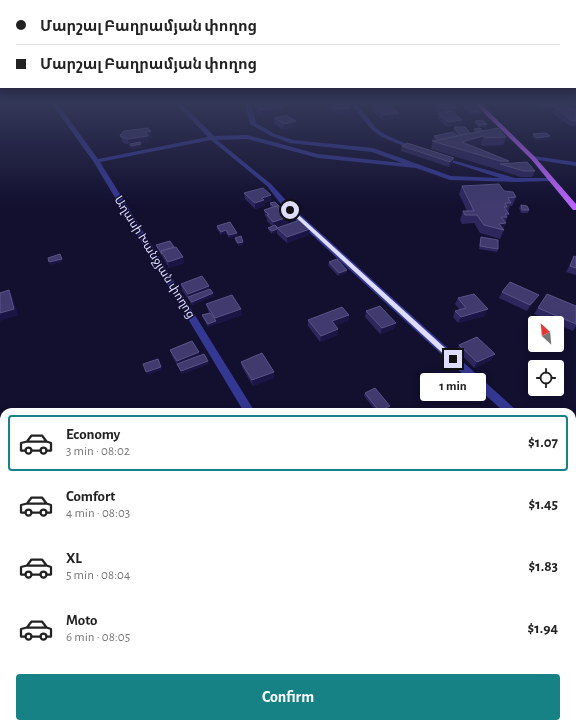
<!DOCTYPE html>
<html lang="en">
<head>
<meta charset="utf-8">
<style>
  :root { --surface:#fff; --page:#f6f6f6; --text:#222; --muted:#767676; --line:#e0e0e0; --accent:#168285 }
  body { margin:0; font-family:"Alegreya Sans","Noto Sans Armenian",sans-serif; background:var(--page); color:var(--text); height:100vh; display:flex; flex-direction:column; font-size:15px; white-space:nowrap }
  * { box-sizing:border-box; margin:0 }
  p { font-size:13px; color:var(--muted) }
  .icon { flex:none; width:22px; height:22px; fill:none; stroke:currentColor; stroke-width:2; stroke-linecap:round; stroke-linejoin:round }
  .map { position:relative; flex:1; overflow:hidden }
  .sheet { position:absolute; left:0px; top:408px; width:576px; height:320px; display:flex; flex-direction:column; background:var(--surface); border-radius:12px 12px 0 0; box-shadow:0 2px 10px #0003 }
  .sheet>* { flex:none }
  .hud { position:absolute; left:0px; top:0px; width:576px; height:88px; box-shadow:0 2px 10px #0003; display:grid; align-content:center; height:88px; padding:0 16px; background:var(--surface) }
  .needle { width:26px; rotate:334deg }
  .buttons { position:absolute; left:528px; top:316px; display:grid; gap:8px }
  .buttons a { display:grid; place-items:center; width:36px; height:36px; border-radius:4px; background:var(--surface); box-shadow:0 2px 10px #0003; font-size:20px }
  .end { position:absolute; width:18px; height:18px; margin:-9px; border:5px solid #dedcff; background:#111; box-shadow:0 0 0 2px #111 }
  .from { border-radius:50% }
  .bubble { position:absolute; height:28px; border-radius:4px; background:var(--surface); box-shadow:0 2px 10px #0003; font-size:13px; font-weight:700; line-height:28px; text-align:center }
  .hud b { display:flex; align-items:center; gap:14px; height:38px; font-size:15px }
  .hud b+b { border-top:1px solid var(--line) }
  .hud i { width:10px; height:10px; background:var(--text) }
  ul { padding:7px 0 0; list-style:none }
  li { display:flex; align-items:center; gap:12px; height:56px; margin:0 8px 6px; padding:0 8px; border:2px solid transparent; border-radius:4px }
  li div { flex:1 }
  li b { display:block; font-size:15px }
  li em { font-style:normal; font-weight:700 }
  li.on { border-color:var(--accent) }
  li>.icon { width:36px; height:36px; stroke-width:1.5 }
  .cta { display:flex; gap:8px; margin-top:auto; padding:8px 16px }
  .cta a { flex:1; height:46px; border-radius:4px; background:var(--accent); color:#fff; font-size:16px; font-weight:700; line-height:46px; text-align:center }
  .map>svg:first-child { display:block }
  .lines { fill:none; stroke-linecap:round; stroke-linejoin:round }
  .canal { fill:#072954; fill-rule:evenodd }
  .minor { fill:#353892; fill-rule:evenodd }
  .major { fill:#ba63ff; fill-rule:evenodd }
  .wall { fill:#2d275e }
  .shaded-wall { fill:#1a1544 }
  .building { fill:#403a6f; stroke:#595486 }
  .route { fill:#dedcff }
  .labels { text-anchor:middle; stroke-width:3; stroke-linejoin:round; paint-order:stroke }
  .street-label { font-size:12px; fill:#dedcff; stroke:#120f2f }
</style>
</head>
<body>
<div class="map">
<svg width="576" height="728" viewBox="0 0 576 728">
  <rect width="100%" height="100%" fill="#120f2f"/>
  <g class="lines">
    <path class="canal" d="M0 568 4 569V594L0 593Z
      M146 724H175L176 728H147Z"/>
    <path class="minor" d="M52 104H58L98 159 208 137 176 104H182L214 136 247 135 318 154 402 163 372 152 290 143 271 136 250 124 245 104H251L256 123 275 134 293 140 373 148 451 176 500 178 438 158V156L515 178H552V180L550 181 515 182 450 180 416 168 318 158 247 139 217 140 271 184 293 208 515 409 516 412H504L287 212 267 186 211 140 100 162 255 412H244L93 161Z
      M351 104H357L376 128 386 135 418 149 413 150 382 137 372 130Z
      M559 104H566L576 112V116Z
      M533 156 576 162V166L531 159 530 158Z
      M572 463 576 464V477L572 475Z
      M0 485 4 487V507L1 508Z
      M263 724H283L284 728H264Z
      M434 724H452L453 728H435Z"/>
    <path class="major" d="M475 104H481L535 157 576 204V210H573L531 159Z"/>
  </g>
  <path class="wall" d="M329 104H347L350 113 335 114 329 106Z
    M372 104H388L399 118 382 120 371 109Z
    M435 104H453L457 108 456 113H454L462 120 461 125 447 127 437 118 438 113H439L434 108Z
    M498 104H507L506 105H500Z
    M540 104 557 106 556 108 576 110V126H570L552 113 554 108 543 110 539 107Z
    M255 105 284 112 260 116 255 110Z
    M465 105 481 112 480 114 470 115 464 108Z
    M274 118 296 121V126L284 130 274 124Z
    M475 121 487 124 486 127H478L474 123Z
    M454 127 470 133H475L473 131 474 129 506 137 503 145 483 146 481 145 474 146 509 161 508 163 535 171 532 177H521L431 149 434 136H458L453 130Z
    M533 134 550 136 549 139 536 140 532 137Z
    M120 135 152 137 148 138 149 141 140 143 141 147 131 149 130 145 123 143Z
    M402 146 454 158 452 164 449 167 401 151Z
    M462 186 504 191 516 197 512 206H510L508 212 509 214 505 223 503 229 504 230 500 239 480 233 474 223 462 224 460 220 463 211H467L459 194Z
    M244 193 271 201 264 203 265 206 255 209 245 199Z
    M270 203 280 210 288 223 277 227 310 229 309 235 287 243 277 234V232L272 234 269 231 268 228 272 226 267 221V218L265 216 264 210 272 208 270 206Z
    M521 205 529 210 528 213H521L519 208Z
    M217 226 237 233 238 236 229 238 226 233 221 235 217 229Z
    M481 237 498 249 497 252 479 249 480 240Z
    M235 238 243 242V245L239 246 235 241Z
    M156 245 174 247 183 257 184 263 169 268 157 248Z
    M574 256 576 257V275L566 272Z
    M329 262 347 270V273L338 276 328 265Z
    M181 284 210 289 214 296 192 305 182 290Z
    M502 292 535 301 527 311 499 298Z
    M458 298 485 316 458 323 453 317 455 311 460 310 455 304Z
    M206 304 242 315 208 327 203 318 202 315 209 313Z
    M576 306V326L573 331 557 324V323H556L534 314 538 308Z
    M366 311 394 329 380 334 365 317Z
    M349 315 348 321 336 325 338 329V335L320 342 308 326V320Z
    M459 345 495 354 491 360 474 368 457 350Z
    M170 350 199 355 209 364 182 374 172 356Z
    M241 362 274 378 253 386 242 367Z
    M365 393 389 409 382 412H377L364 396Z
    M337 724H348L341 728H339Z"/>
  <path class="shaded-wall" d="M557 106 556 108 543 110 544 107Z
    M284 107V112L260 116V110Z
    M350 108V113L335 114 336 109Z
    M399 113V118L382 120 383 115Z
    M462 120 461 125 447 127 448 122Z
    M296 121V126L284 130V124Z
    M151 131 152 137 148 138 149 141 129 145 128 139Z
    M483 136 481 145 461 150 462 142Z
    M550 136 549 139 536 140 537 138Z
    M141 144V147L131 149V146Z
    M454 158 452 164 449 167 450 162Z
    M271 195V201L264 203 265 206 255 209V203L262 198Z
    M505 214H509L506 223H505L507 217Z
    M288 217V223L274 228 273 222Z
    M506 223 503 230 499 224Z
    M277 229V232L272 234V231Z
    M310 229 309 235 287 243V237Z
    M226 230V233L221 235V232Z
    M237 233 238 236 229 238V235Z
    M243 242V245L239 246 238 243Z
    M60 254 63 262 50 265 49 262Z
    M183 257 184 263 169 268 168 262Z
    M347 270V273L338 276 339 273Z
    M209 286 210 292 188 297V294Z
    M9 290 13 297 18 315 0 321V313Z
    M213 293 214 296 192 305V302Z
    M539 295 535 301 527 311 530 305Z
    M241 309 242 315 208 327V324L216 321 215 318Z
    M488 309 485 316 458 323 461 317Z
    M349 315 348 321 331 327 332 321Z
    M396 323 394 329 380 334 382 328Z
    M338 329V335L320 342 321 336Z
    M199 352 200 358 177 364V361Z
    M495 354 491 360 474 368 477 362Z
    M208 361 209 364 182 374 181 371Z
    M161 367 162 370 148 375 146 372Z
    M274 372V378L253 386 252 380Z
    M390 406 389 409 382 412H379V411Z"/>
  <path class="building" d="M259 104H281L284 107 260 110 255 105Z
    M332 104H347L350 108 336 109Z
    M372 104H388L399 113 383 115Z
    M437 104H453L457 108 442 109Z
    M540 104H555L557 106 544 107Z
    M465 105H474L481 112H471Z
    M571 107 576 110V121H573L555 108Z
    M452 111 462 120 448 122 438 113Z
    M286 115 296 121 284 124 274 118Z
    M482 120 487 124 479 125 475 121Z
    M454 127H465L470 133 460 135Z
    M148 128 151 131 146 132 148 136 128 139 121 137 120 135 124 131Z
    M480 128 483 131 478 132 474 129Z
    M498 128 506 137 485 138 483 136 462 142 509 161H500L432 141Z
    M453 132 458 136 439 140 434 136Z
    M546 133 550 136 537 138 533 134Z
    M140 142 141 144 131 146 130 144Z
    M407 143 454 158 450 162 402 146Z
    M527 162 535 171H524L500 164Z
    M499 184 504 191 513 192 516 197 508 198 511 203H505L507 207H504L509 214H505L507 217H501L506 223 499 224 504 230 484 225 477 215H465L463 211H474L462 186Z
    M263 188 271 195 262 198 264 200 255 203 244 193Z
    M275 202 280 207H278L276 206 274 207 270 203Z
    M521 205 527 206 529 210H522Z
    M276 206 288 217 273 222 267 215H269L264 210Z
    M300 220 310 229 287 237 277 228Z
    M230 222 237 233 229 235 226 230 221 232 217 226Z
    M275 225 277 227V229L272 231 268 228Z
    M241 236 243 242 238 243 235 238Z
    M481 237 498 240V249L480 246Z
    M170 241 174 247 161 251 162 254 156 245Z
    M176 247 183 257 168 262 161 251Z
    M60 254 62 259 49 262 48 258Z
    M574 256 576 257V268L570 266Z
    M337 259 347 270 339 273 329 262Z
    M202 276 209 286 188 294 181 284Z
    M510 282 539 295 530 305 502 292Z
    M210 289 213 293 192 302 188 297Z
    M9 290 14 309 0 313V293Z
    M474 294 488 309 461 317 455 311 466 308 458 298Z
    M547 294 576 306V324L538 308Z
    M232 295 241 309 215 318 206 304Z
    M380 306 396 323 382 328 366 311Z
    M342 307 349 315 332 321 338 329 321 336 308 320Z
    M210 313 216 321 208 324 202 315Z
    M477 337 495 354 477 362 459 345Z
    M192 341 199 352 177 361 170 350Z
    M262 353 274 372 252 380 241 362Z
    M204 354 208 361 181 371 177 364Z
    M158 359 161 367 146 372 143 364Z
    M375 388 390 406 379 411 365 393Z
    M572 486 576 489 572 493Z
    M339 724H348L342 728H341Z"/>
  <linearGradient id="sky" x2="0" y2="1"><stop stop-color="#0a081a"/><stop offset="0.5" stop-color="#333758"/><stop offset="1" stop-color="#333758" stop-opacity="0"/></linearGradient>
  <rect width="576" height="206" fill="url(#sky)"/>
  <path class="route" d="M289 209H292L455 357V361H451L289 211Z"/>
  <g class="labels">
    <g class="street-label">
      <text transform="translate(155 257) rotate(58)" y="4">Աղասի Խանջյան փողոց</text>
    </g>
  </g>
</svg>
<div class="buttons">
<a><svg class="needle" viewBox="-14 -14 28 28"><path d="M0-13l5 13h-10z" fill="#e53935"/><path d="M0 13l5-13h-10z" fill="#767676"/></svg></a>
<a><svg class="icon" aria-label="locate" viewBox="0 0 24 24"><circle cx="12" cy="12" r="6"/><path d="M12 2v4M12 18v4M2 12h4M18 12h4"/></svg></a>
</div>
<i class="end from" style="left:290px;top:210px"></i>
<i class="end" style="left:453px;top:359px"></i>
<div class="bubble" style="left:420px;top:373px;width:66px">1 min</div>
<div class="hud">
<b><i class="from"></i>Մարշալ Բաղրամյան փողոց</b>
<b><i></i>Մարշալ Բաղրամյան փողոց</b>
</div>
<section class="sheet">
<ul>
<li class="on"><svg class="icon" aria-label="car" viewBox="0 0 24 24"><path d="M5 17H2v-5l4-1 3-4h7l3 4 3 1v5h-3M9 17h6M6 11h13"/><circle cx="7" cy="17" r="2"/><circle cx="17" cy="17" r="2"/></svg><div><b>Economy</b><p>3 min · 08:02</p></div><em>$1.07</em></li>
<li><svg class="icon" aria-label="car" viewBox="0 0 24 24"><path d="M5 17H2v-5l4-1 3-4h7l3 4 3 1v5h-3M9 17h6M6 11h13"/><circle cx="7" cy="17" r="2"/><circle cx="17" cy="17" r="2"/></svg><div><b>Comfort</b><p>4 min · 08:03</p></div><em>$1.45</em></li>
<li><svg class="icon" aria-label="car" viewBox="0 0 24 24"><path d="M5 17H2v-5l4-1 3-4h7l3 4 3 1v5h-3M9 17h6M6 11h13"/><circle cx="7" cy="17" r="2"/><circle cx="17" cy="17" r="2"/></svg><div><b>XL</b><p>5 min · 08:04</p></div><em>$1.83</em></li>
<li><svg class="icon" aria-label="car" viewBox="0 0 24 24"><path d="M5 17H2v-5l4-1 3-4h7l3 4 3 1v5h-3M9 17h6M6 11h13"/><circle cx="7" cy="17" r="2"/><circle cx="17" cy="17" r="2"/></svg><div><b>Moto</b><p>6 min · 08:05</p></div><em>$1.94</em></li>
</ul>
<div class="cta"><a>Confirm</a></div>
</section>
</div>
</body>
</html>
